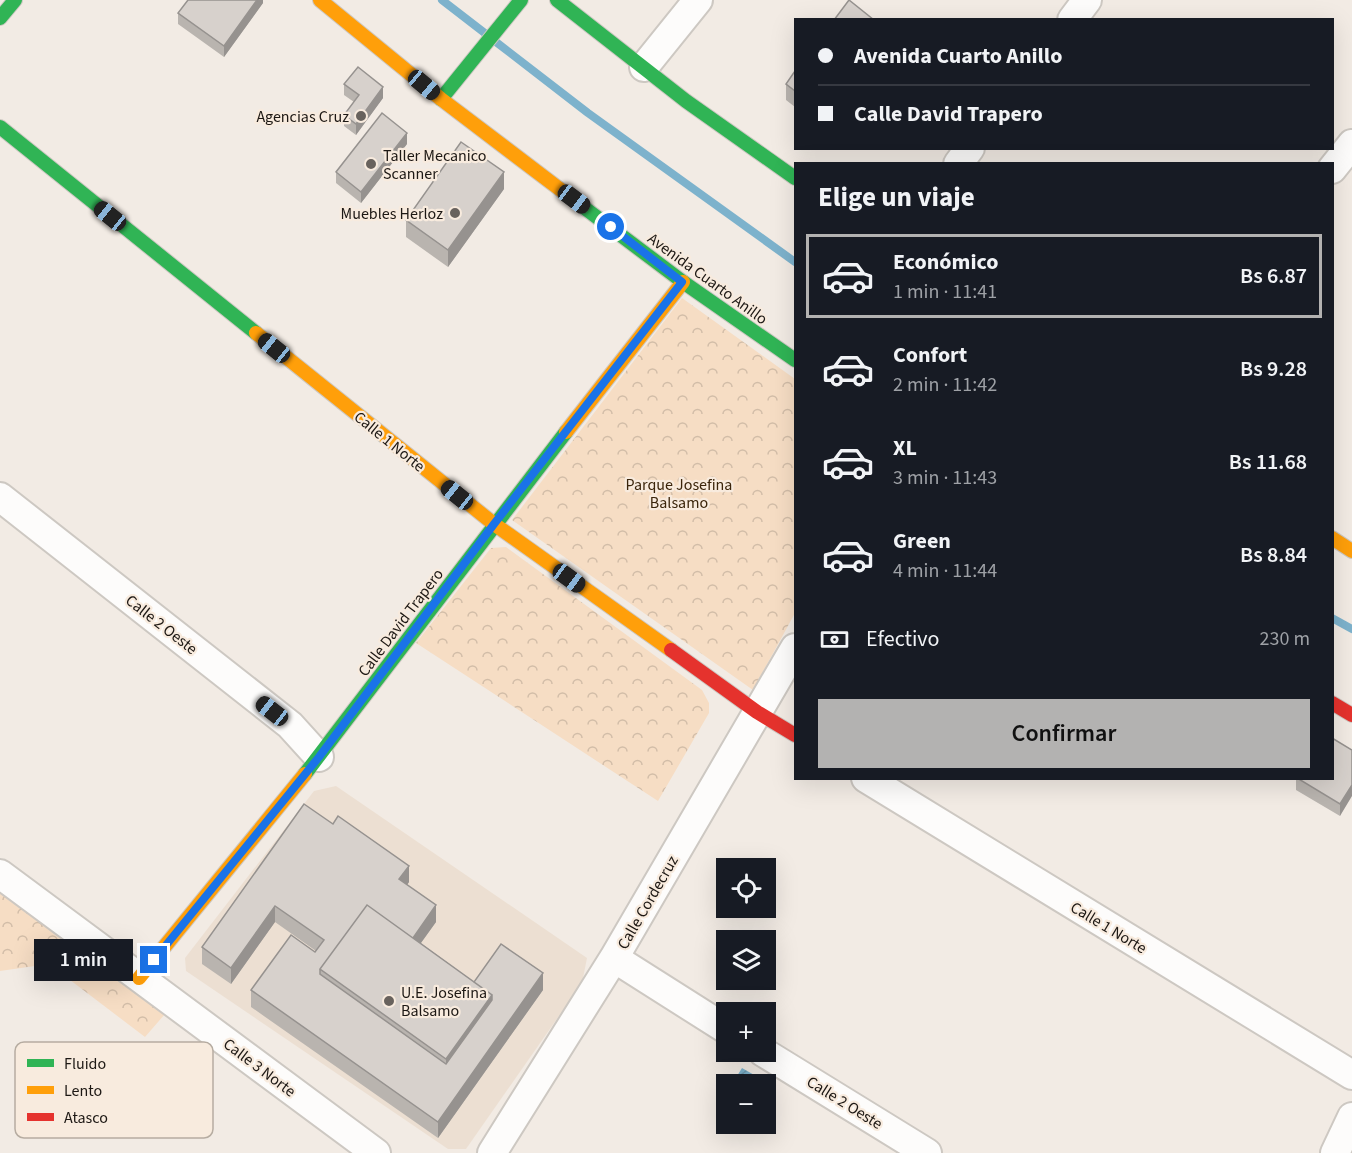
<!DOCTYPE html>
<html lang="es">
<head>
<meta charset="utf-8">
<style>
  :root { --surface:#171b24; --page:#242831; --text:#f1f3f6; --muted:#9ea1a6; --line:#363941; --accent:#b3b2b1 }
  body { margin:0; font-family:"Source Sans 3",sans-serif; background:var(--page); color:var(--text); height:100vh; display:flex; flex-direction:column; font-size:22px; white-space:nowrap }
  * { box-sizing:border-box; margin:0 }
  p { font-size:20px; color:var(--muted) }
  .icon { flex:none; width:33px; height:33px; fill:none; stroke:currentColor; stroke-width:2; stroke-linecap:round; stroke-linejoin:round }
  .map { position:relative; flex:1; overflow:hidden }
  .sheet { position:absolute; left:794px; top:162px; width:540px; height:618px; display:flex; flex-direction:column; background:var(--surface); border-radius:0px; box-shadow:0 6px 24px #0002 }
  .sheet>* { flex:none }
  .banner { position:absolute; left:794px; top:18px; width:540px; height:132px; border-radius:0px; box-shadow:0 6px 24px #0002; display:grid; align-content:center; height:132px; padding:0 24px; background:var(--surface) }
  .buttons { position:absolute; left:716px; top:858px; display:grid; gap:12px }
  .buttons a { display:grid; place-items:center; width:60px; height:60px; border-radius:0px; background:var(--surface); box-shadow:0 6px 24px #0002; font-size:30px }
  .end { position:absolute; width:27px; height:27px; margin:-14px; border:8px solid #1a73e8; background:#fff; box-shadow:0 0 0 3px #fff }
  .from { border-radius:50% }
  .bubble { position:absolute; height:42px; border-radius:0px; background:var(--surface); box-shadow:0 6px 24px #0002; font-size:20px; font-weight:600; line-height:42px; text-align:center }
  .car { position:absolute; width:18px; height:36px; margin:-18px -9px; border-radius:8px; box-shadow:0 0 4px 2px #0007; background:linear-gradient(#222 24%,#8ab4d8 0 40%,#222 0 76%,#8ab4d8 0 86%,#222 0) }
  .banner b { display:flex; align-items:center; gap:21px; height:57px; font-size:22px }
  .banner b+b { border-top:2px solid var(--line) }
  .banner i { width:15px; height:15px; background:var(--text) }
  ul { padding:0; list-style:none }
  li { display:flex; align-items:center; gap:18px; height:84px; margin:0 12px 9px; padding:0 12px; border:3px solid transparent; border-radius:0px }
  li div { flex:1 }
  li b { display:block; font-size:22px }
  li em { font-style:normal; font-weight:600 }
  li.on { border-color:var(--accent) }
  li>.icon { width:54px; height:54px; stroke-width:1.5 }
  h2 { padding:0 24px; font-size:27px; line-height:72px }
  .pay { display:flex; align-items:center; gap:15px; height:66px; padding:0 24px; font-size:22px }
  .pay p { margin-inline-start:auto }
  .cta { display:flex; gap:12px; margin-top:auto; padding:12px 24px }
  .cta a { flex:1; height:69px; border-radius:0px; background:var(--accent); color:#111; font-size:24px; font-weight:600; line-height:69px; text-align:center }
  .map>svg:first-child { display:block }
  .built { fill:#ecdfd2 }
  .forest { fill:url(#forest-crowns) }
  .water { fill:url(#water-waves) }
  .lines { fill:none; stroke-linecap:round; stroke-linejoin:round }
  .stream { stroke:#7db2cc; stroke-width:8 }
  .street-casing { stroke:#cdc8c2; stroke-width:32 }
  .fast-casing { stroke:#cdc8c2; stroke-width:16 }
  .slow-casing { stroke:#cdc8c2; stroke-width:16 }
  .jam-casing { stroke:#cdc8c2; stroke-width:16 }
  .street { stroke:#fdfcfb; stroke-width:28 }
  .fast { stroke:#30b455; stroke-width:14 }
  .slow { stroke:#ff9f0a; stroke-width:14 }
  .jam { stroke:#e5322d; stroke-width:14 }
  .wall { fill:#b9b4af }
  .shaded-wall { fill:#96928f }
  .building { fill:#d7d1cc; stroke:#96928f; stroke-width:1.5 }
  .route { stroke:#1a73e8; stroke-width:8 }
  .poi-dot { fill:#68625d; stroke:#f8ebde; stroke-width:2 }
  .labels { text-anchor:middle; stroke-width:4.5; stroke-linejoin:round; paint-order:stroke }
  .poi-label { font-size:16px; fill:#1d1814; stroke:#f8ebde; text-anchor:end }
  .street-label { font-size:16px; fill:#1d1814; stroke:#f8ebde }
  .park-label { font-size:16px; fill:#3b250b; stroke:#f8ebde }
  .key { fill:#f8ebde; stroke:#b6aca1; stroke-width:1.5 }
  .key-label { font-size:16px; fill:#1d1814 }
</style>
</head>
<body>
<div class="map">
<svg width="1352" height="1153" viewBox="0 0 1352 1153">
  <defs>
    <pattern id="forest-crowns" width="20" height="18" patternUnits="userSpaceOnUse" patternTransform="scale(1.5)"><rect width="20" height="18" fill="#f6ddc4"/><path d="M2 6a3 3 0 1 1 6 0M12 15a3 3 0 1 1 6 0" fill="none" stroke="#d2bda8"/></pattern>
    <pattern id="water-waves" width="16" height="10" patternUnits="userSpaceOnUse" patternTransform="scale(1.5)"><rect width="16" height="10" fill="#7db2cc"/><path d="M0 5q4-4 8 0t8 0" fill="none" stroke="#6c98ae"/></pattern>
  </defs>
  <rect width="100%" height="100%" fill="#f2ebe4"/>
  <path class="built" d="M336 786 587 958 582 983 466 1149H448L186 971 185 958 314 791Z"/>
  <path class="forest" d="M682 298 795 379V613L753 690 512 520Z
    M506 547 702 690 709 703V713L658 801 416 643 491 548Z
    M0 891 165 1014 145 1037 49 964 0 971Z"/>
  <path class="water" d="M742 1068 756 1076 750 1084H732Z"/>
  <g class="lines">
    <path class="stream" d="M442 0 486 34
      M496 42 588 113 795 262
      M1332 618 1352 629"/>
    <defs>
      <path id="street" d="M1072 20 1087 0
        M644 67 698 0
        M958 164 970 148
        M1332 169 1352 144
        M0 497 290 725 319 757
        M866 778 1352 1075
        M0 874 376 1153
        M614 958 726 1029
        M763 1052 927 1153
        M492 1153 614 958 795 648
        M1335 1153 1352 1117"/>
      <path id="fast" d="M557 0 686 101 795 178
        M0 18 15 0
        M441 99 521 0
        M0 127 256 333
        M582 206 683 282 795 360
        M305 774 566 432"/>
      <path id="slow" d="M320 0 441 99 582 206
        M256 333 494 524 671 650
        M566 432 683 282
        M1332 538 1352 551
        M139 978 305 774"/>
      <path id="jam" d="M671 650 757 712 795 735
        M1332 703 1352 715"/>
    </defs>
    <use href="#street" class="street-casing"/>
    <use href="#fast" class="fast-casing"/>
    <use href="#slow" class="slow-casing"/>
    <use href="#jam" class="jam-casing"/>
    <use href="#street" class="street"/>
    <use href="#fast" class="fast"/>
    <use href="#slow" class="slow"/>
    <use href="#jam" class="jam"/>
  </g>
  <path class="wall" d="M263 0V3L224 57 178 24V13Z
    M795 71V107L786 100V84Z
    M344 84 383 98 356 135 344 126V115L354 102 344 95Z
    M407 144 361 203 336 183V172Z
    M504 189 448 267 406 237V220Z
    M1352 750 1340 816 1296 790V778Z
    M333 824 409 882 407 885 436 922 421 943 474 982 543 990 438 1138 251 1007V990L316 951 275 922 231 984 202 964V947Z"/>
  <path class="shaded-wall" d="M257 0H263V3L224 57V46Z
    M383 87V98L356 135V124Z
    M407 133V144L361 203V192Z
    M504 172V189L448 267V250Z
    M1352 785V796L1340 816V804Z
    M409 866V882L399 896V879Z
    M436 905V922L410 958V941Z
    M275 906V922L231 984V968Z
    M543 973V990L438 1138V1122Z
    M492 995V1017L446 1081V1059Z"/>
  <path class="building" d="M188 0H257L224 46 178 13Z
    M849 0 874 20H834Z
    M358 67 383 87 356 124 344 115 359 95 344 84Z
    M795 71V91L786 84Z
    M382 113 407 133 361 192 336 172Z
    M461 142 504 172 448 250 406 220Z
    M1332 738 1352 750V785L1340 804 1297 778H1332Z
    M304 804 333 824 338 816 409 866 399 879 436 905 413 938 367 905 320 969V974L446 1064 492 1000V995L474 982 501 944 543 973 438 1122 251 990 291 935 315 952 324 940 275 906 231 968 202 947Z
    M367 905 492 995 446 1059 320 969Z"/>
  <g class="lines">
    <path class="route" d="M154 960 319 757 494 524 682 282 611 227"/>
  </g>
  <g class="poi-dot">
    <circle cx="361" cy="116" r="6"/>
    <circle cx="371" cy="164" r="6"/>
    <circle cx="455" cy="213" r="6"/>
    <circle cx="389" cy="1001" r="6"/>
  </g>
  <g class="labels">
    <g class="poi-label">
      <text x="349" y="122">Agencias Cruz</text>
      <text x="383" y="161" text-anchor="start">Taller Mecanico<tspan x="383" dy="18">Scanner</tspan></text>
      <text x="443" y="219">Muebles Herloz</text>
      <text x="401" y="998" text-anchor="start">U.E. Josefina<tspan x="401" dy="18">Balsamo</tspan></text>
    </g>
    <g class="street-label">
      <text transform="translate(708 278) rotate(36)" y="6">Avenida Cuarto Anillo</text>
      <text transform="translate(390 441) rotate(39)" y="6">Calle 1 Norte</text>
      <text transform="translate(400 622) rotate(-53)" y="6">Calle David Trapero</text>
      <text transform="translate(162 624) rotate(38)" y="6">Calle 2 Oeste</text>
      <text transform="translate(647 902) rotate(-60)" y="6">Calle Cordecruz</text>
      <text transform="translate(1109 927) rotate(31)" y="6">Calle 1 Norte</text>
      <text transform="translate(260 1067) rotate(37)" y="6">Calle 3 Norte</text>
      <text transform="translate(845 1102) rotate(32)" y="6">Calle 2 Oeste</text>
    </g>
    <g class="park-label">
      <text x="679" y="490">Parque Josefina<tspan x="679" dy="18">Balsamo</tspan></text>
    </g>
  </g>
  <rect x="15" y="1042" width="198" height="96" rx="9" class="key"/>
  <rect x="27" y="1059" width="27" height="8" fill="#30b455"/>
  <rect x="27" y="1086" width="27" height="8" fill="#ff9f0a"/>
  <rect x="27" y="1113" width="27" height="8" fill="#e5322d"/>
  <g class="key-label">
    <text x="64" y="1069">Fluido</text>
    <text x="64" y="1096">Lento</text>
    <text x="64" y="1123">Atasco</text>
  </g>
</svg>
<div class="buttons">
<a><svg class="icon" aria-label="locate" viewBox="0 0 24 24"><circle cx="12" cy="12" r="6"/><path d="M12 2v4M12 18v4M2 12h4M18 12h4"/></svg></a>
<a><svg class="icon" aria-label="layers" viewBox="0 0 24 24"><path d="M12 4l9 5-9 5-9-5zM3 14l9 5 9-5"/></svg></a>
<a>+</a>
<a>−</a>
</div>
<i class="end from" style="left:611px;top:227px"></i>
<i class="end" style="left:154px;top:960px"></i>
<div class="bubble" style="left:34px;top:939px;width:99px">1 min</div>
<i class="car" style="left:424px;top:85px;rotate:130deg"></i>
<i class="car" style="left:574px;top:199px;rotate:127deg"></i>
<i class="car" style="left:110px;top:216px;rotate:309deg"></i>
<i class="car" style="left:274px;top:348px;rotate:309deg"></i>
<i class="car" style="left:457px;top:495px;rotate:309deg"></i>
<i class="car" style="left:569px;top:578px;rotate:126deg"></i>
<i class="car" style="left:272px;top:711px;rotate:308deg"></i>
<div class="banner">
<b><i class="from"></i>Avenida Cuarto Anillo</b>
<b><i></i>Calle David Trapero</b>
</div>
<section class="sheet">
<h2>Elige un viaje</h2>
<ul>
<li class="on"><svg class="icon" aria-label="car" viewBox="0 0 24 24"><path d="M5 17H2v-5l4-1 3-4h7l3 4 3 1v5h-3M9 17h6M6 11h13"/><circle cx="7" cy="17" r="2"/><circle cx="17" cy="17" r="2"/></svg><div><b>Económico</b><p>1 min · 11:41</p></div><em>Bs 6.87</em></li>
<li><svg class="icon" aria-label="car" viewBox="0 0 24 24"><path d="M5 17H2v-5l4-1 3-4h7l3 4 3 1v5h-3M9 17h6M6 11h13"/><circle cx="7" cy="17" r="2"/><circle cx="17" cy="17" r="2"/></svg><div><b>Confort</b><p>2 min · 11:42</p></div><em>Bs 9.28</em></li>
<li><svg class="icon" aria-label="car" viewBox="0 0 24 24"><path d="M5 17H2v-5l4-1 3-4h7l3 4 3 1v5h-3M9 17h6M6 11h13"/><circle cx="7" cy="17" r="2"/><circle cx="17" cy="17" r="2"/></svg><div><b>XL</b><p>3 min · 11:43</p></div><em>Bs 11.68</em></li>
<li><svg class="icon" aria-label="car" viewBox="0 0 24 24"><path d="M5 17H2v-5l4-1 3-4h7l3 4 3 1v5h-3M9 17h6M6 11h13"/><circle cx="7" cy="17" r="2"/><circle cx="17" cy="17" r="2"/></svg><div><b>Green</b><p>4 min · 11:44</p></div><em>Bs 8.84</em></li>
</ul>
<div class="pay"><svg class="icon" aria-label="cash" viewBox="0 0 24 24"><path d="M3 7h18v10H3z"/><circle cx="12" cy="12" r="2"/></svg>Efectivo<p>230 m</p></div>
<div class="cta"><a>Confirmar</a></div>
</section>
</div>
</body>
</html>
